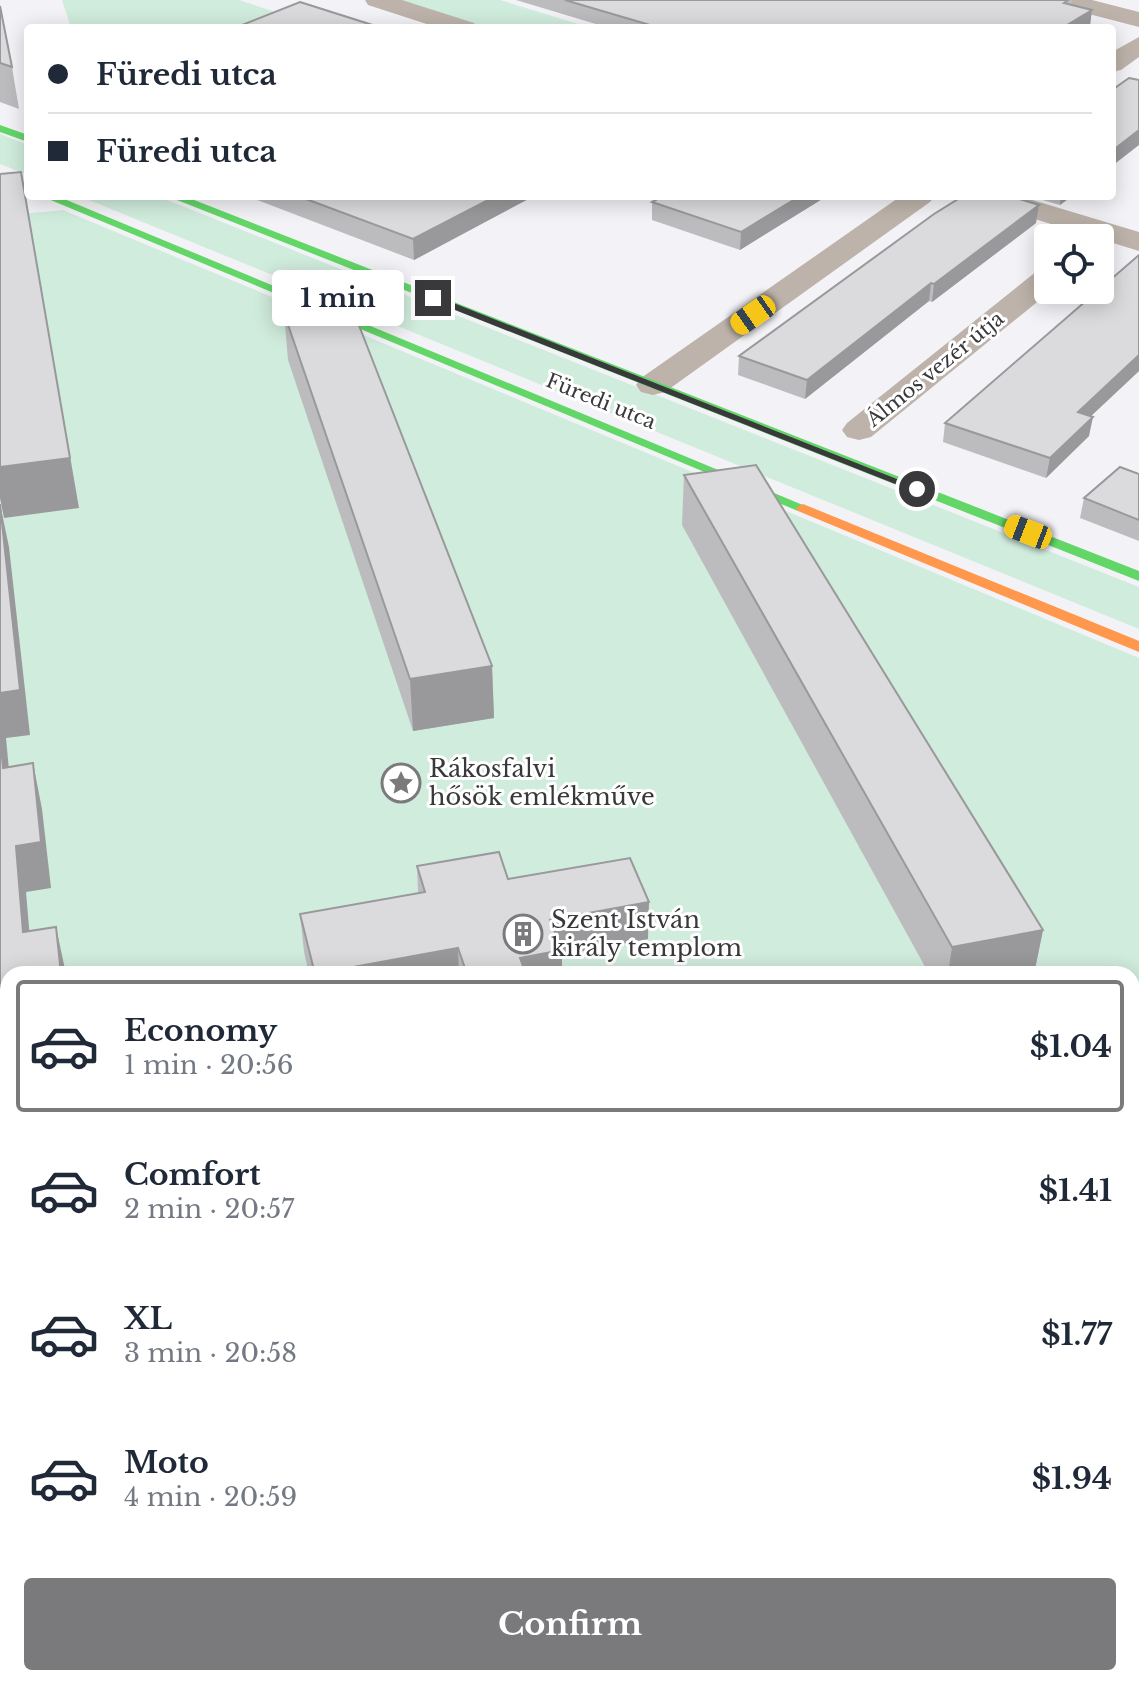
<!DOCTYPE html>
<html lang="en">
<head>
<meta charset="utf-8">
<style>
  :root { --surface:#fff; --page:#f6f6f7; --text:#1f2937; --muted:#747a83; --line:#e0e1e3; --accent:#7a7a7d }
  body { margin:0; font-family:"Libre Baskerville",serif; background:var(--page); color:var(--text); height:100vh; display:flex; flex-direction:column; font-size:30px; white-space:nowrap }
  * { box-sizing:border-box; margin:0 }
  p { font-size:26px; color:var(--muted) }
  .icon { flex:none; width:44px; height:44px; fill:none; stroke:currentColor; stroke-width:2; stroke-linecap:round; stroke-linejoin:round }
  .map { position:relative; flex:1; overflow:hidden }
  .side { position:absolute; left:0px; top:966px; width:1140px; height:720px; display:flex; flex-direction:column; background:var(--surface); border-radius:24px 24px 0 0; box-shadow:0 4px 20px #0003 }
  .side>* { flex:none }
  .hud { position:absolute; left:24px; top:24px; width:1092px; height:176px; border-radius:8px; box-shadow:0 4px 20px #0003; display:grid; align-content:center; height:176px; padding:0 24px; background:var(--surface) }
  .controls { position:absolute; left:1034px; top:224px; display:grid; gap:16px }
  .controls a { display:grid; place-items:center; width:80px; height:80px; border-radius:8px; background:var(--surface); box-shadow:0 4px 20px #0003; font-size:40px }
  .end { position:absolute; width:36px; height:36px; margin:-18px; border:10px solid #39393c; background:#fff; box-shadow:0 0 0 4px #fff }
  .from { border-radius:50% }
  .bubble { position:absolute; height:56px; border-radius:8px; background:var(--surface); box-shadow:0 4px 20px #0003; font-size:26px; font-weight:700; line-height:56px; text-align:center }
  .car { position:absolute; width:24px; height:48px; margin:-24px -12px; border-radius:10px; box-shadow:0 0 6px 2px #0007; background:linear-gradient(#f5c518 24%,#345 0 40%,#f5c518 0 76%,#345 0 86%,#f5c518 0) }
  .hud b { display:flex; align-items:center; gap:28px; height:76px; font-size:30px }
  .hud b+b { border-top:2px solid var(--line) }
  .hud i { width:20px; height:20px; background:var(--text) }
  ul { padding:14px 0 0; list-style:none }
  li { display:flex; align-items:center; gap:24px; height:132px; margin:0 16px 12px; padding:0 8px; border:4px solid transparent; border-radius:8px }
  li div { flex:1 }
  li b { display:block; font-size:30px }
  li em { font-style:normal; font-weight:700 }
  li.on { border-color:var(--accent) }
  li>.icon { width:72px; height:72px; stroke-width:1.5 }
  .cta { display:flex; gap:16px; margin-top:auto; padding:16px 24px }
  .cta a { flex:1; height:92px; border-radius:8px; background:var(--accent); color:#fff; font-size:32px; font-weight:700; line-height:92px; text-align:center }
  .map>svg:first-child { display:block }
  .green { fill:#d0ecdd; fill-rule:evenodd }
  .lines { fill:none; stroke-linecap:round; stroke-linejoin:round }
  .street { fill:#bdb3aa; fill-rule:evenodd }
  .fast { fill:#63d668; fill-rule:evenodd }
  .slow { fill:#ff974d; fill-rule:evenodd }
  .wall { fill:#bcbcbf }
  .shaded-wall { fill:#99999b }
  .building { fill:#dbdbde; stroke:#99999b; stroke-width:2 }
  .route { fill:#39393c }
  .labels { text-anchor:middle; stroke-width:6; stroke-linejoin:round; paint-order:stroke }
  .far-street-label { font-size:20px; fill:#39393c; stroke:#fff }
  .poi-label { font-size:24px; fill:#39393c; stroke:#fff; text-anchor:start }
</style>
</head>
<body>
<div class="map">
<svg width="1139" height="1686" viewBox="0 0 1139 1686">
  <rect width="100%" height="100%" fill="#f3f3f7"/>
  <path class="green" d="M62 0H239L288 16 258 28H71Z
    M401 0H500L591 28H488Z
    M0 134 28 145V175L0 164Z
    M79 196H157L1139 587V629Z
    M63 210 1139 658V1678L1113 1686H0V216ZM8 974H1132V1678H8Z"/>
  <g class="lines">
    <path class="street" d="M365 0H402L474 23 478 28H439L368 5Z
      M1051 0H1092L1139 12V27L1054 5Z
      M1139 37V57L1121 70 1112 72V52Z
      M901 196H935L930 202 665 392 653 395 641 392 636 385 641 378Z
      M974 196H1019L1139 232V251L979 202Z
      M1048 269V290H1052L871 437 859 440 847 437 842 430 847 423 1037 271Z"/>
    <path class="fast" d="M0 125 28 135V142L0 132Z
      M41 196H57L810 508 808 511H798Z
      M167 196H184L1139 571V581Z"/>
    <path class="slow" d="M803 504 1139 641V652L798 511 796 508Z"/>
  </g>
  <path class="wall" d="M516 0H1072V5L1092 10 1090 25 1085 28H609Z
    M0 6 12 67 19 109 0 102Z
    M247 196H534L414 260Z
    M827 196 740 250 652 220V202Z
    M1029 196H1072L1060 205Z
    M1036 223 932 302 929 301 805 399 738 375 739 356Z
    M1139 255V371L1091 416 1089 436 1046 478 943 442 945 423Z
    M284 313 492 666 494 718 413 731 288 360Z
    M1139 474V541L1080 518 1084 498Z
    M684 475 1043 930 1034 974H929L682 525Z
    M417 866 508 879 648 939 562 955V974H309L304 952 300 914 418 893Z"/>
  <path class="shaded-wall" d="M1092 10 1090 25 1085 28H1062Z
    M1139 130V145L1112 166V151Z
    M21 172 79 508 4 518 0 498V467Z
    M496 196H534L414 260 413 239Z
    M800 196H827L740 250 741 232Z
    M1061 196H1072L1060 205Z
    M1039 205 1036 223 932 302 934 284Z
    M931 283 929 301 805 399 807 380Z
    M1139 355V371L1075 431 1078 412Z
    M1093 417 1089 436 1046 478 1050 458Z
    M0 504 9 547 30 735 6 738 13 813 3 768 0 735Z
    M492 666 494 718 413 731 410 679Z
    M33 763 42 809 51 888 26 892 33 974 23 932 16 846Z
    M649 902 648 939 562 955V974H520V958L550 920Z
    M56 927 66 974H61Z
    M1043 930 1034 974H948L952 947Z
    M458 948 459 974H318Z
    M8 1135V1184L0 1186V1137Z
    M1139 1457V1485L1132 1486V1459Z
    M8 1612V1668L0 1670V1614Z"/>
  <path class="building" d="M565 0H1068L1064 3 1092 10 1062 28H660Z
    M300 2 382 28 237 27Z
    M0 6 12 67 0 63Z
    M1129 78 1139 80V130L1112 151V90Z
    M21 172 70 458 0 467V174Z
    M298 196H496L413 239Z
    M663 196H800L741 232 652 202Z
    M963 196H1010L1039 205 934 284 931 283 807 380 739 356 934 214Z
    M1139 255V355L1078 412 1093 417 1050 458 945 423Z
    M351 305 492 666 410 679 284 313Z
    M756 465 1043 930 952 947 684 475Z
    M1120 467 1139 474V520L1084 498Z
    M0 504 20 690 0 693Z
    M0 735 3 768 33 763 41 842 16 846 23 932 56 927 61 974H8V1135L0 1137Z
    M499 852 508 879 630 858 649 902 550 920 562 950 520 958 526 974H467L458 948 315 974 300 914 425 892 417 866Z
    M1139 1271V1457L1132 1459V1272Z
    M8 1334V1612L0 1614V1336Z"/>
  <path class="route" d="M430 296H436L922 489 913 491 430 300Z"/>
  <defs>
    <symbol id="sight-ring" viewBox="-11 -11 22 22"><circle r="9.5" fill="#fff" stroke="#7a7a7d" stroke-width="1.5"/><path d="M0-6L1.8-2.2L6-1.7L2.9 1.2L3.7 5.4L0 3.3L-3.7 5.4L-2.9 1.2L-6-1.7L-1.8-2.2Z" fill="#7a7a7d"/></symbol>
    <symbol id="building-ring" viewBox="-11 -11 22 22"><circle r="9.5" fill="#fff" stroke="#7a7a7d" stroke-width="1.5"/><path d="M-4-6H4V6H1V3H-1V6H-4ZM-2.5-4.3h1.7v1.8h-1.7ZM.8-4.3h1.7v1.8H.8ZM-2.5-1h1.7V.8h-1.7ZM.8-1h1.7V.8H.8Z" fill="#7a7a7d"/></symbol>
  </defs>
  <g fill-rule="evenodd">
    <use href="#sight-ring" x="379" y="761" width="44" height="44"/>
    <use href="#building-ring" x="501" y="912" width="44" height="44"/>
  </g>
  <g class="labels">
    <g class="far-street-label">
      <text transform="translate(935 369) rotate(-39)" y="7">Álmos vezér útja</text>
      <text transform="translate(601 401) rotate(22)" y="7">Füredi utca</text>
    </g>
    <g class="poi-label">
      <text x="429" y="777">Rákosfalvi<tspan x="429" dy="28">hősök emlékműve</tspan></text>
      <text x="551" y="928">Szent István<tspan x="551" dy="28">király templom</tspan></text>
    </g>
  </g>
</svg>
<div class="controls">
<a><svg class="icon" aria-label="locate" viewBox="0 0 24 24"><circle cx="12" cy="12" r="6"/><path d="M12 2v4M12 18v4M2 12h4M18 12h4"/></svg></a>
</div>
<i class="end from" style="left:917px;top:489px"></i>
<i class="end" style="left:433px;top:298px"></i>
<div class="bubble" style="left:272px;top:270px;width:132px">1 min</div>
<i class="car" style="left:753px;top:315px;rotate:235deg"></i>
<i class="car" style="left:1028px;top:532px;rotate:291deg"></i>
<div class="hud">
<b><i class="from"></i>Füredi utca</b>
<b><i></i>Füredi utca</b>
</div>
<section class="side">
<ul>
<li class="on"><svg class="icon" aria-label="car" viewBox="0 0 24 24"><path d="M5 17H2v-5l4-1 3-4h7l3 4 3 1v5h-3M9 17h6M6 11h13"/><circle cx="7" cy="17" r="2"/><circle cx="17" cy="17" r="2"/></svg><div><b>Economy</b><p>1 min · 20:56</p></div><em>$1.04</em></li>
<li><svg class="icon" aria-label="car" viewBox="0 0 24 24"><path d="M5 17H2v-5l4-1 3-4h7l3 4 3 1v5h-3M9 17h6M6 11h13"/><circle cx="7" cy="17" r="2"/><circle cx="17" cy="17" r="2"/></svg><div><b>Comfort</b><p>2 min · 20:57</p></div><em>$1.41</em></li>
<li><svg class="icon" aria-label="car" viewBox="0 0 24 24"><path d="M5 17H2v-5l4-1 3-4h7l3 4 3 1v5h-3M9 17h6M6 11h13"/><circle cx="7" cy="17" r="2"/><circle cx="17" cy="17" r="2"/></svg><div><b>XL</b><p>3 min · 20:58</p></div><em>$1.77</em></li>
<li><svg class="icon" aria-label="car" viewBox="0 0 24 24"><path d="M5 17H2v-5l4-1 3-4h7l3 4 3 1v5h-3M9 17h6M6 11h13"/><circle cx="7" cy="17" r="2"/><circle cx="17" cy="17" r="2"/></svg><div><b>Moto</b><p>4 min · 20:59</p></div><em>$1.94</em></li>
</ul>
<div class="cta"><a>Confirm</a></div>
</section>
</div>
</body>
</html>
